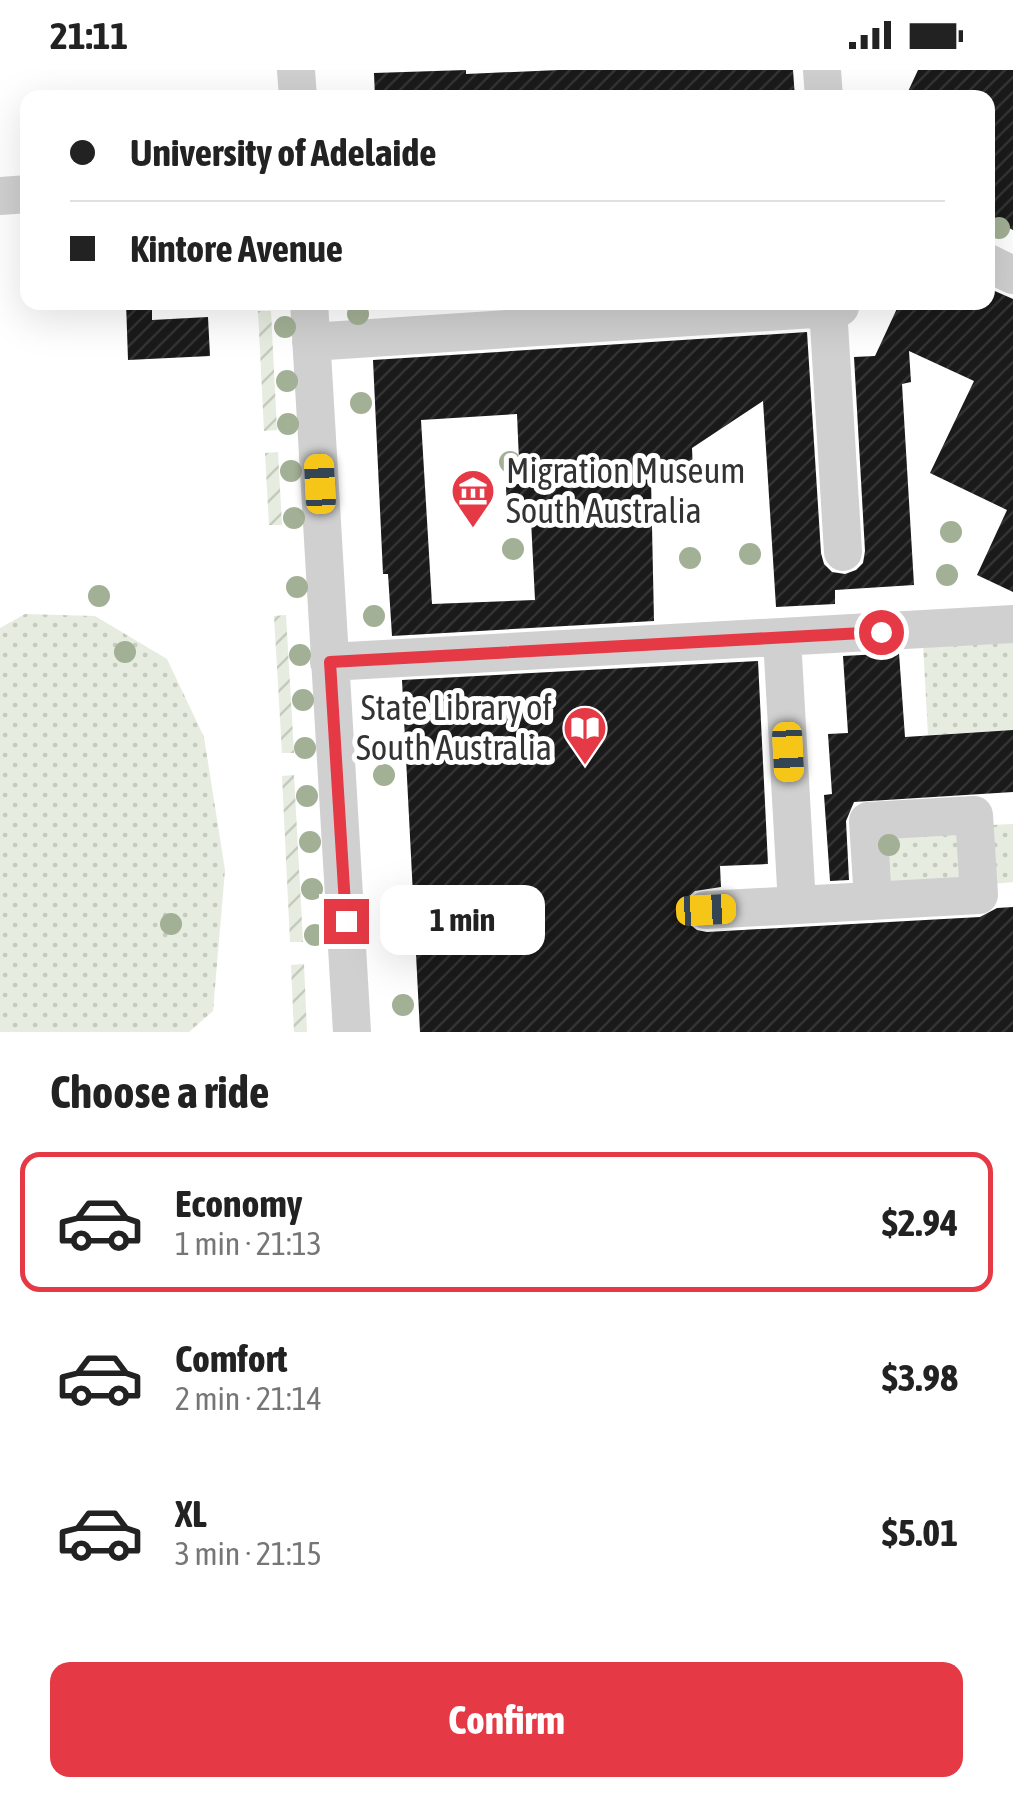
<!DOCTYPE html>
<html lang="en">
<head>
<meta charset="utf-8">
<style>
  :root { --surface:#fff; --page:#f6f6f6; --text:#222; --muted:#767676; --line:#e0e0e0; --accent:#e63946 }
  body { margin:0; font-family:"Asap Condensed",sans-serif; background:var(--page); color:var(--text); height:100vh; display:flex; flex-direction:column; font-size:38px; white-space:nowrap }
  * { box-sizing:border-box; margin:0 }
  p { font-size:32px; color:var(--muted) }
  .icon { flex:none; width:55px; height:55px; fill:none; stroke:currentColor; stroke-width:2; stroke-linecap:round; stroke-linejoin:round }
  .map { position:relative; height:962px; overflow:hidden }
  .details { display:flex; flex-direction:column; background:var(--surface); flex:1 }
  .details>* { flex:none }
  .guide { position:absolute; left:20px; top:20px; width:975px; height:220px; border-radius:20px; box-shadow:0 10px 40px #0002; display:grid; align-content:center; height:220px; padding:0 50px; background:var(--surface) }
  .end { position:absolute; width:45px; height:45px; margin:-22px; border:12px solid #e63946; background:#fff; box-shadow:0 0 0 5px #fff }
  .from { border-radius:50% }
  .bubble { position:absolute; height:70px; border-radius:20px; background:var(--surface); box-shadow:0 10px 40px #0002; font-size:32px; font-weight:700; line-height:70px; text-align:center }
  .car { position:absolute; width:30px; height:60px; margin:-30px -15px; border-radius:12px; box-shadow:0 0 8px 2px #0007; background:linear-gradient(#f5c518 24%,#345 0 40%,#f5c518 0 76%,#345 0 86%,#f5c518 0) }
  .guide b { display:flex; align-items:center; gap:35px; height:95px; font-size:38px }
  .guide b+b { border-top:2px solid var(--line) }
  .guide i { width:25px; height:25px; background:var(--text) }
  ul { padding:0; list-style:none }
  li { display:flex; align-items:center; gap:30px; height:140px; margin:0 20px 15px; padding:0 30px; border:5px solid transparent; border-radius:20px }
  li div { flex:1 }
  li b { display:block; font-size:38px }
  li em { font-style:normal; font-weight:700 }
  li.selected { border-color:var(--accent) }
  li>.icon { width:90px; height:90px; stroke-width:1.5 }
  h2 { padding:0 50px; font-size:45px; line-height:120px }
  .primary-button { display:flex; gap:20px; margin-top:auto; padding:20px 50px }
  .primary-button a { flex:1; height:115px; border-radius:20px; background:var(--accent); color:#fff; font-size:40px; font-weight:700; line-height:115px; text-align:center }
  .status { display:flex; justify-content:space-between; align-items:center; height:70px; padding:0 50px; background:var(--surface); direction:ltr }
  .status svg { height:28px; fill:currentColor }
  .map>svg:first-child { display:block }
  .grass { fill:url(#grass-dots) }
  .garden { fill:url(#garden-furrows) }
  .building { fill:url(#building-hatch); fill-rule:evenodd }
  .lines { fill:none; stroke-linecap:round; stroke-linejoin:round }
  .minor { stroke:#d0d0d0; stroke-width:38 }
  .tree { fill:#a2b095 }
  .route { stroke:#e63946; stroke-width:12 }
  .labels { text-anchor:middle; stroke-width:10; stroke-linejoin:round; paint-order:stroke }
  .poi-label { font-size:35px; fill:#333; stroke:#fff; text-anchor:start }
</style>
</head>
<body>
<div class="status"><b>21:11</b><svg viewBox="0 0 49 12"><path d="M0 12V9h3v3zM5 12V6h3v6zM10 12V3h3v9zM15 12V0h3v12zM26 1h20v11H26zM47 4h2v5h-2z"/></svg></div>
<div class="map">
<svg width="1013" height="962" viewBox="0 0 1013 962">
  <defs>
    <pattern id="grass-dots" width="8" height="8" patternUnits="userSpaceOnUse" patternTransform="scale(2.5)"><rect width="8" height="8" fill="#e6ecdf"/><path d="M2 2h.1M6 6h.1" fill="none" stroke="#c6cbc0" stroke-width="1.8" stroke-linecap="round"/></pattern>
    <pattern id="garden-furrows" width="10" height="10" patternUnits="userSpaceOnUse" patternTransform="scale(2.5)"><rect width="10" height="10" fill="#e6ecdf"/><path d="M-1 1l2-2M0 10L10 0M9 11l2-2" fill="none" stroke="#c6cbc0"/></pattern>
    <pattern id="building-hatch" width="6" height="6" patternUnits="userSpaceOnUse" patternTransform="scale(2.5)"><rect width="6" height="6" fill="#1a1a1a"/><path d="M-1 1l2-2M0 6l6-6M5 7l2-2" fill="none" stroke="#333"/></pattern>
  </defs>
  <rect width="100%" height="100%" fill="#fff"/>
  <path class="grass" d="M25 544 95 546 167 589 204 667 225 800 213 941 189 962H0V558Z
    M1013 571V660L928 665 923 574Z
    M1013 754V812L994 814 991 755Z
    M958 756 961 815 883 819 880 761Z"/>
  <path class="garden" d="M258 241H271L277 360 264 361Z
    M278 382 282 455H269L265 383Z
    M286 545 294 683H282L274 546Z
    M294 705 303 872H290L282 706Z
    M304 894 307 962H294L291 895Z"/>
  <path class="building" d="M466 0V4L559 0H793L795 28H684V21L587 28H375L374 3Z
    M918 0H1013V160L988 148V28H905Z
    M988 218 1013 229V522L977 505 1007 440 930 403 974 311 909 281 911 312 902 314 914 515 835 520V534L776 537 763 331 692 378 693 402 651 409 654 551 392 566 388 504H383L373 290 807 262 821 483 824 494 832 502 845 504 856 500 863 493 865 481 854 287 875 286 900 232H988ZM517 344 520 414H506L507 451 531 450 535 530 432 534 421 350Z
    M126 232H152V250L208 247 210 286 128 290Z
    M899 583 905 667 1013 660V722L854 732 846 751 849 810 830 811 824 725 832 724 828 664 848 663 843 586Z
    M758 591 768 794 720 796 721 817 695 821 686 829 684 840 688 853 697 860 707 862 980 847 997 838 1013 837V962H420L402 610Z"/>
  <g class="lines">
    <path class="minor" d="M296 0 298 28
      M822 0 824 28
      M0 126 28 124
      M988 193 1013 205
      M309 232 352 962
      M828 238 843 482
      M311 272 828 238 840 237 839 232
      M329 592 1013 554
      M797 835 979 825 974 745 868 751 873 831
      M706 840 797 835 782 568"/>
  </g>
  <g class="tree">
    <circle cx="999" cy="158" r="11"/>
    <circle cx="358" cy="244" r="11"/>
    <circle cx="285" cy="257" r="11"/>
    <circle cx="287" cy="311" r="11"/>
    <circle cx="361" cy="333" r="11"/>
    <circle cx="288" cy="354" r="11"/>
    <circle cx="510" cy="392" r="11"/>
    <circle cx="291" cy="401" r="11"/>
    <circle cx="294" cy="448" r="11"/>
    <circle cx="951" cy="462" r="11"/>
    <circle cx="513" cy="479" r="11"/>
    <circle cx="750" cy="484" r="11"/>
    <circle cx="690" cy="488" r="11"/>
    <circle cx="947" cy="505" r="11"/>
    <circle cx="297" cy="517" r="11"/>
    <circle cx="99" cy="526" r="11"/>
    <circle cx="374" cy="546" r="11"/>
    <circle cx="125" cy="582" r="11"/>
    <circle cx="300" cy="585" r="11"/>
    <circle cx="303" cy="630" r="11"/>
    <circle cx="305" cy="678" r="11"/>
    <circle cx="384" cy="705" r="11"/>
    <circle cx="307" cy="726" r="11"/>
    <circle cx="310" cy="772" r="11"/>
    <circle cx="889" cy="775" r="11"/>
    <circle cx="312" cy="819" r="11"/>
    <circle cx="171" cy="854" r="11"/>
    <circle cx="315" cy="865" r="11"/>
    <circle cx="403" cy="935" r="11"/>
  </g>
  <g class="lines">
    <path class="route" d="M346 851 330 592 881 562"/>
  </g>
  <defs>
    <symbol id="museum-pin" viewBox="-11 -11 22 30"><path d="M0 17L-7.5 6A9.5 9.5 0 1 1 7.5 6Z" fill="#e63946" stroke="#fff"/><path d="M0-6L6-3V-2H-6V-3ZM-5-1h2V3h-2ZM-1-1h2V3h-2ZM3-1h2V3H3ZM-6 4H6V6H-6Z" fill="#fff"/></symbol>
    <symbol id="library-pin" viewBox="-11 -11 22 30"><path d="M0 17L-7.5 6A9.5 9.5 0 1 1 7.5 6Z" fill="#e63946" stroke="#fff"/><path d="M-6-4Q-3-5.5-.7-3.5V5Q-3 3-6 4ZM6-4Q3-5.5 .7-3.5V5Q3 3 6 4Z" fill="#fff"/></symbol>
  </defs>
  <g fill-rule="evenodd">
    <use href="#museum-pin" x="448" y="396" width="50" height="68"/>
    <use href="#library-pin" x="560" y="633" width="50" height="68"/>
  </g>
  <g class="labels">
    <g class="poi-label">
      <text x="506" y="413">Migration Museum<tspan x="506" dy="40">South Australia</tspan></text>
      <text x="552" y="650" text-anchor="end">State Library of<tspan x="552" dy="40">South Australia</tspan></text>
    </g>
  </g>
</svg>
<i class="end from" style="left:881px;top:562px"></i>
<i class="end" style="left:346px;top:851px"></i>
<div class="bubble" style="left:380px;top:815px;width:165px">1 min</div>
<i class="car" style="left:320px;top:414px;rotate:357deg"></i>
<i class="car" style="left:788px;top:682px;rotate:177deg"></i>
<i class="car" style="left:706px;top:840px;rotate:87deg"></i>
<div class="guide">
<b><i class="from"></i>University of Adelaide</b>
<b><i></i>Kintore Avenue</b>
</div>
</div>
<section class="details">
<h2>Choose a ride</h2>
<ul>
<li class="selected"><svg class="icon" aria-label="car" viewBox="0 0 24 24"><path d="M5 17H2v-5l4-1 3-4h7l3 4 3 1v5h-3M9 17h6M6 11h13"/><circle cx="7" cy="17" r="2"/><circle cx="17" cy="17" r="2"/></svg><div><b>Economy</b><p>1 min · 21:13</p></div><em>$2.94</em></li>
<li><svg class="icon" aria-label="car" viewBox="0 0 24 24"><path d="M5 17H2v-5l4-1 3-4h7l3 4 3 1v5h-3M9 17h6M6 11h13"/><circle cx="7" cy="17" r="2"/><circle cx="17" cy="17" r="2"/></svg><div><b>Comfort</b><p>2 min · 21:14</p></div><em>$3.98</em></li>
<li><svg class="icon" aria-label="car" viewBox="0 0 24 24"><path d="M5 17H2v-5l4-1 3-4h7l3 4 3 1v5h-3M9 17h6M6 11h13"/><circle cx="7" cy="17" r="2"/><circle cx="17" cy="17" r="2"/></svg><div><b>XL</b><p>3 min · 21:15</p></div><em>$5.01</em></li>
</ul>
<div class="primary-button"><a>Confirm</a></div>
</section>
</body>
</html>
